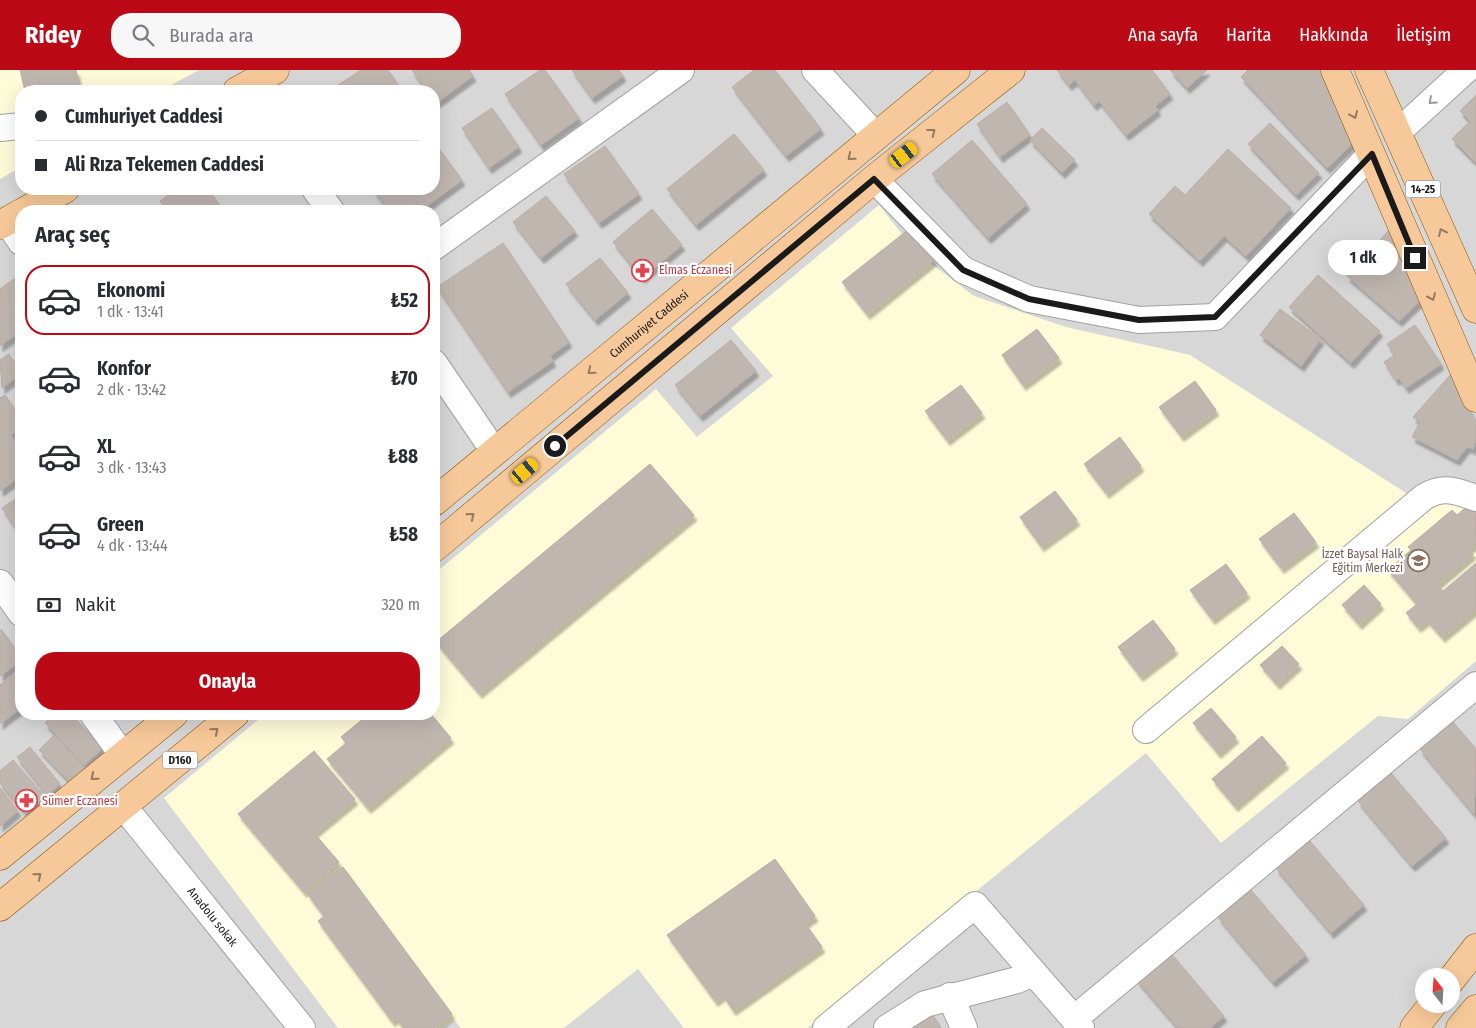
<!DOCTYPE html>
<html lang="tr">
<head>
<meta charset="utf-8">
<style>
  :root { --surface:#fff; --page:#f7f7f7; --text:#2b2b33; --muted:#7c7c81; --line:#e1e1e2; --accent:#bb0915 }
  body { margin:0; font-family:"Fira Sans Condensed",sans-serif; background:var(--page); color:var(--text); height:100vh; display:flex; flex-direction:column; font-size:19px; white-space:nowrap }
  * { box-sizing:border-box; margin:0 }
  p { font-size:16px; color:var(--muted) }
  .icon { flex:none; width:28px; height:28px; fill:none; stroke:currentColor; stroke-width:2; stroke-linecap:round; stroke-linejoin:round }
  .map { position:relative; flex:1; overflow:hidden }
  .drawer { position:absolute; left:15px; top:135px; width:425px; height:515px; display:flex; flex-direction:column; background:var(--surface); border-radius:20px; box-shadow:0 5px 20px #0002 }
  .drawer>* { flex:none }
  .banner { position:absolute; left:15px; top:15px; width:425px; height:110px; border-radius:20px; box-shadow:0 5px 20px #0002; display:grid; align-content:center; height:110px; padding:0 20px; background:var(--surface) }
  .needle { width:32px; rotate:343deg }
  .tools { position:absolute; left:1415px; top:898px; display:grid; gap:10px }
  .tools a { display:grid; place-items:center; width:45px; height:45px; border-radius:50%; background:var(--surface); box-shadow:0 5px 20px #0002; font-size:25px }
  .end { position:absolute; width:22px; height:22px; margin:-11px; border:6px solid #1a1a1a; background:#fff; box-shadow:0 0 0 2px #fff }
  .from { border-radius:50% }
  .bubble { position:absolute; height:35px; border-radius:18px; background:var(--surface); box-shadow:0 5px 20px #0002; font-size:16px; font-weight:700; line-height:35px; text-align:center }
  .car { position:absolute; width:15px; height:30px; margin:-15px -8px; border-radius:6px; box-shadow:0 0 4px 1px #0007; background:linear-gradient(#f5c518 24%,#345 0 40%,#f5c518 0 76%,#345 0 86%,#f5c518 0) }
  .banner b { display:flex; align-items:center; gap:18px; height:48px; font-size:19px }
  .banner b+b { border-top:1px solid var(--line) }
  .banner i { width:12px; height:12px; background:var(--text) }
  ul { padding:0; list-style:none }
  li { display:flex; align-items:center; gap:15px; height:70px; margin:0 10px 8px; padding:0 10px; border:2px solid transparent; border-radius:20px }
  li div { flex:1 }
  li b { display:block; font-size:19px }
  li em { font-style:normal; font-weight:700 }
  li.active { border-color:var(--accent) }
  li>.icon { width:45px; height:45px; stroke-width:1.5 }
  h2 { padding:0 20px; font-size:22px; line-height:60px }
  .pay { display:flex; align-items:center; gap:12px; height:55px; padding:0 20px; font-size:19px }
  .pay p { margin-inline-start:auto }
  .primary-button { display:flex; gap:10px; margin-top:auto; padding:10px 20px }
  .primary-button a { flex:1; height:58px; border-radius:20px; background:var(--accent); color:#fff; font-size:20px; font-weight:700; line-height:58px; text-align:center }
  header { display:flex; align-items:center; gap:30px; box-sizing:border-box; height:70px; padding:0 25px; background:var(--accent); color:#fff }
  header strong { font-size:24px }
  nav { display:flex; gap:28px; margin-inline-start:auto; font-size:18px }
  .search { width:350px; height:45px; background:var(--page); display:flex; align-items:center; gap:12px; box-sizing:border-box; padding:0 18px; border-radius:20px; color:var(--muted); font-size:19px }
  .map>svg:first-child { display:block }
  .residential { fill:#d8d7d7; fill-rule:evenodd }
  .education { fill:#fdfbd8 }
  .building { fill:#c0b6b0; stroke:#bcada3; filter:url(#shadow) }
  .lines { fill:none; stroke-linecap:round; stroke-linejoin:round }
  .minor-casing { stroke:#a1a1a1; stroke-width:28 }
  .major-casing { stroke:#8a5607; stroke-width:29 }
  .minor { stroke:#fff; stroke-width:26 }
  .major { stroke:#f7c99a; stroke-width:28 }
  .oneway { stroke:#989898 }
  .oneway2 { stroke:#947a60 }
  .route { stroke:#1a1a1a; stroke-width:6 }
  .labels { text-anchor:middle; stroke-width:4.5; stroke-linejoin:round; paint-order:stroke }
  .shield { fill:#fff; stroke:#5f5f5f; stroke-width:1 }
  .shield-label { font-size:11px; font-weight:bold; fill:#1a1a1a }
  .health-label { font-size:12px; fill:#be3a42; stroke:#fff; text-anchor:start }
  .street-label { font-size:12px; fill:#1a1a1a; stroke:#fff }
  .education-label { font-size:12px; fill:#785e54; stroke:#fff; text-anchor:end }
</style>
</head>
<body>
<header>
<strong>Ridey</strong>
<div class="search"><svg class="icon" aria-label="search" viewBox="0 0 24 24"><circle cx="10" cy="10" r="6"/><path d="M15 15l6 6"/></svg>Burada ara</div>
<nav><a>Ana sayfa</a><a>Harita</a><a>Hakkında</a><a>İletişim</a></nav>
</header>
<div class="map">
<svg width="1476" height="958" viewBox="0 0 1476 958">
  <defs>
    <filter id="shadow"><feDropShadow dx="3" dy="5.5" stdDeviation="1" flood-color="#0004"/></filter>
  </defs>
  <rect width="100%" height="100%" fill="#ece7e0"/>
  <path class="residential" d="M0 0H1476V958H0ZM21 21H434V119H21ZM21 141H434V644H21ZM1424 906H1451V934H1424Z"/>
  <path class="education" d="M0 0H199L160 21H21V97L0 109Z
    M879 135 917 183 974 226 1066 257 1190 285 1428 437 1476 419V591L1408 649 1378 646 1221 773 1146 683 808 958H684L638 899 564 958H461L454 950 443 958H338L164 728 265 644H434V504L656 319 697 367 773 306 731 258Z"/>
  <path class="building" d="M20 0H76L81 21H25Z
    M361 0H388L402 21H329Z
    M412 0H469L473 6 436 33 434 21H427Z
    M540 0H545L579 48 541 75 505 24Z
    M572 0H619L623 6 592 28Z
    M754 0H775L821 59 786 86 732 17Z
    M1057 0H1152L1170 24 1155 36 1158 40 1126 65 1099 31 1094 35 1075 10 1069 15Z
    M1170 0H1207L1187 18Z
    M1248 0H1323L1355 71 1327 98 1241 7Z
    M1476 25V93L1452 69 1470 51 1460 41Z
    M1007 32 1030 65 1000 87 977 54Z
    M492 38 519 77 489 98 462 58Z
    M1270 53 1319 103 1296 125 1248 74Z
    M1042 58 1075 90 1062 103 1030 70Z
    M734 64 764 100 696 155 667 119Z
    M972 70 1027 134 988 168 932 104Z
    M434 72 462 110 420 141H389L373 119H434Z
    M605 76 639 124 599 153 564 104Z
    M1228 79 1291 138 1246 186 1224 166 1200 191 1149 144 1175 116 1185 125Z
    M177 119H208L224 141H167L160 131Z
    M546 126 575 161 541 188 513 152Z
    M652 139 682 175 642 208 613 172Z
    M909 159 934 190 867 244 842 212Z
    M1390 159 1422 229 1399 251 1347 206Z
    M503 173 569 272 550 286 553 291 508 322 437 217Z
    M600 188 628 223 595 250 566 214Z
    M1318 205 1380 261 1351 293 1289 237Z
    M14 209 21 219V261L0 276V219Z
    M1280 239 1321 269 1301 296 1260 265Z
    M1415 255 1441 294 1406 318 1399 308 1396 310 1384 292 1395 285 1387 274Z
    M1037 259 1059 288 1023 315 1002 285Z
    M731 270 756 301 700 346 675 315Z
    M9 284 21 304 2 318 0 290Z
    M1451 304 1476 352V368L1473 379 1467 377 1457 390 1412 367 1420 352 1413 347Z
    M1195 311 1216 340 1181 366 1159 337Z
    M961 315 982 343 947 370 925 341Z
    M5 325 21 348V358L11 365 21 379V406L0 421V328Z
    M1120 367 1141 396 1106 423 1084 394Z
    M650 394 694 445 479 623 436 572Z
    M1055 421 1077 450 1041 476 1020 447Z
    M21 425V466L2 438Z
    M1475 430 1476 473 1469 479 1473 484 1437 514 1443 521 1476 493V539L1442 567 1427 550 1418 557 1406 543 1417 534 1388 500 1411 480 1408 477 1452 440 1457 445Z
    M1294 443 1316 472 1281 498 1259 469Z
    M1226 494 1247 523 1212 549 1190 520Z
    M1364 515 1381 534 1359 554 1342 535Z
    M1153 550 1175 579 1140 606 1118 577Z
    M1 559 21 587V591L0 606Z
    M1282 576 1299 594 1277 614 1260 595Z
    M21 598V638L0 654V615Z
    M1211 638 1236 667 1218 683 1193 653Z
    M54 644H71L103 678 84 695 45 653Z
    M369 644H431L451 668 368 738 327 689 346 673 341 667Z
    M1453 652 1476 679 1474 744 1420 679Z
    M53 666 85 699 71 713 39 680Z
    M1262 666 1286 693 1235 736 1212 709Z
    M30 677 60 714 47 725 17 687Z
    M314 681 355 729 314 763 339 792 304 822 238 744Z
    M13 690 45 727 25 743 0 713V701Z
    M1391 703 1446 768 1412 796 1358 731Z
    M0 718 18 741 0 756Z
    M1309 770 1364 835 1331 863 1276 798Z
    M775 789 815 846 805 853 822 877 733 940 723 925 715 931 667 865Z
    M343 797 452 944 434 958H404L396 948 392 951 318 851 324 846 307 823Z
    M1251 820 1306 885 1273 912 1218 847Z
    M1169 881 1224 946 1210 958H1178L1136 909Z
    M933 945 941 958H912Z"/>
  <g class="lines">
    <defs>
      <g id="minor">
        <path d="M815 0 876 66"/>
        <path d="M0 58 21 56"/>
        <path d="M1398 62 1466 0"/>
        <path d="M874 109 963 200 1029 229 1139 250 1215 247 1371 84"/>
        <path d="M315 119 331 141"/>
        <path d="M7 151 21 172"/>
        <path d="M434 177 681 0"/>
        <path d="M434 293 494 381"/>
        <path d="M0 513 21 543"/>
        <path d="M93 644 122 684"/>
        <path d="M1146 660 1424 427C1443 415 1456 421 1476 428"/>
        <path id="s1" d="M124 737 302 958"/>
        <path d="M950 926 964 958"/>
        <path d="M826 958 975 835 1074 949"/>
        <path d="M887 958 925 934 1017 910 1033 903"/>
        <path d="M1081 958 1074 949 1476 615"/>
      </g>
      <g id="major">
        <path d="M1335 0 1476 328"/>
        <path d="M1369 0 1476 239"/>
        <path d="M237 21 275 0"/>
        <path d="M25 141 65 119"/>
        <path d="M0 155 21 143"/>
        <path id="s2" d="M434 432 956 0"/>
        <path d="M434 478 874 109 1011 0"/>
        <path d="M0 786 174 644"/>
        <path d="M0 837 235 644"/>
        <path d="M1451 910 1476 878"/>
        <path d="M1414 958 1433 934"/>
        <path d="M1460 958 1476 939"/>
      </g>
    </defs>
    <use href="#minor" class="minor-casing"/>
    <use href="#major" class="major-casing"/>
    <use href="#minor" class="minor"/>
    <use href="#major" class="major"/>
  </g>
  <defs><path id="oneway-chevron" d="M-2-3.5L2.5 0L-2 3.5" fill="none" stroke-width="1.6" stroke-linecap="round" stroke-linejoin="round" transform="scale(1.25)"/></defs>
  <use class="oneway" href="#oneway-chevron" transform="translate(1432 31) rotate(138)"/>
  <g class="oneway2">
    <use href="#oneway-chevron" transform="translate(1354 45) rotate(67)"/>
    <use href="#oneway-chevron" transform="translate(932 62) rotate(-38)"/>
    <use href="#oneway-chevron" transform="translate(851 87) rotate(140)"/>
    <use href="#oneway-chevron" transform="translate(1442 162) rotate(-114)"/>
    <use href="#oneway-chevron" transform="translate(1432 227) rotate(66)"/>
    <use href="#oneway-chevron" transform="translate(591 301) rotate(140)"/>
    <use href="#oneway-chevron" transform="translate(471 446) rotate(-40)"/>
    <use href="#oneway-chevron" transform="translate(215 661) rotate(-40)"/>
    <use href="#oneway-chevron" transform="translate(94 707) rotate(140)"/>
    <use href="#oneway-chevron" transform="translate(38 806) rotate(-39)"/>
  </g>
  <g class="lines">
    <path class="route" d="M555 376 874 109 963 200 1029 229 1139 250 1215 247 1372 84 1415 188"/>
  </g>
  <defs>
    <symbol id="pharmacy-ring" viewBox="-11 -11 22 22"><circle r="9.5" fill="#fff" stroke="#e0444e" stroke-width="1.5"/><path d="M-2-6h4v4h4v4h-4v4h-4v-4h-4v-4h4Z" fill="#e0444e"/></symbol>
    <symbol id="school-ring" viewBox="-11 -11 22 22"><circle r="9.5" fill="#fff" stroke="#8d6e63" stroke-width="1.5"/><path d="M0-5L7-2L0 1L-7-2ZM-4 1L0 2.5L4 1V4Q0 6-4 4Z" fill="#8d6e63"/></symbol>
  </defs>
  <g fill-rule="evenodd">
    <use href="#pharmacy-ring" x="630" y="188" width="25" height="25"/>
    <use href="#school-ring" x="1406" y="478" width="25" height="25"/>
    <use href="#pharmacy-ring" x="14" y="718" width="25" height="25"/>
  </g>
  <g class="labels">
    <g class="shield">
      <rect x="1405.5" y="110.5" width="35" height="17" rx="4"/>
      <rect x="162.5" y="681.5" width="35" height="17" rx="4"/>
    </g>
    <g class="shield-label">
      <text x="1423" y="123">14-25</text>
      <text x="180" y="694">D160</text>
    </g>
    <g class="health-label">
      <text x="659" y="204">Elmas Eczanesi</text>
      <text x="42" y="735">Sümer Eczanesi</text>
    </g>
    <g class="street-label">
      <text dy="4" stroke="none"><textPath href="#s2" startOffset="279">Cumhuriyet Caddesi</textPath></text>
      <text dy="4" stroke="none"><textPath href="#s1" startOffset="141">Anadolu sokak</textPath></text>
    </g>
    <g class="education-label">
      <text x="1403" y="488">İzzet Baysal Halk<tspan x="1403" dy="14">Eğitim Merkezi</tspan></text>
    </g>
  </g>
</svg>
<div class="tools">
<a><svg class="needle" viewBox="-14 -14 28 28"><path d="M0-13l5 13h-10z" fill="#e53935"/><path d="M0 13l5-13h-10z" fill="#7c7c81"/></svg></a>
</div>
<i class="end from" style="left:555px;top:376px"></i>
<i class="end" style="left:1415px;top:188px"></i>
<div class="bubble" style="left:1328px;top:170px;width:70px">1 dk</div>
<i class="car" style="left:904px;top:85px;rotate:52deg"></i>
<i class="car" style="left:525px;top:401px;rotate:50deg"></i>
<div class="banner">
<b><i class="from"></i>Cumhuriyet Caddesi</b>
<b><i></i>Ali Rıza Tekemen Caddesi</b>
</div>
<section class="drawer">
<h2>Araç seç</h2>
<ul>
<li class="active"><svg class="icon" aria-label="car" viewBox="0 0 24 24"><path d="M5 17H2v-5l4-1 3-4h7l3 4 3 1v5h-3M9 17h6M6 11h13"/><circle cx="7" cy="17" r="2"/><circle cx="17" cy="17" r="2"/></svg><div><b>Ekonomi</b><p>1 dk · 13:41</p></div><em>₺52</em></li>
<li><svg class="icon" aria-label="car" viewBox="0 0 24 24"><path d="M5 17H2v-5l4-1 3-4h7l3 4 3 1v5h-3M9 17h6M6 11h13"/><circle cx="7" cy="17" r="2"/><circle cx="17" cy="17" r="2"/></svg><div><b>Konfor</b><p>2 dk · 13:42</p></div><em>₺70</em></li>
<li><svg class="icon" aria-label="car" viewBox="0 0 24 24"><path d="M5 17H2v-5l4-1 3-4h7l3 4 3 1v5h-3M9 17h6M6 11h13"/><circle cx="7" cy="17" r="2"/><circle cx="17" cy="17" r="2"/></svg><div><b>XL</b><p>3 dk · 13:43</p></div><em>₺88</em></li>
<li><svg class="icon" aria-label="car" viewBox="0 0 24 24"><path d="M5 17H2v-5l4-1 3-4h7l3 4 3 1v5h-3M9 17h6M6 11h13"/><circle cx="7" cy="17" r="2"/><circle cx="17" cy="17" r="2"/></svg><div><b>Green</b><p>4 dk · 13:44</p></div><em>₺58</em></li>
</ul>
<div class="pay"><svg class="icon" aria-label="cash" viewBox="0 0 24 24"><path d="M3 7h18v10H3z"/><circle cx="12" cy="12" r="2"/></svg>Nakit<p>320 m</p></div>
<div class="primary-button"><a>Onayla</a></div>
</section>
</div>
</body>
</html>
